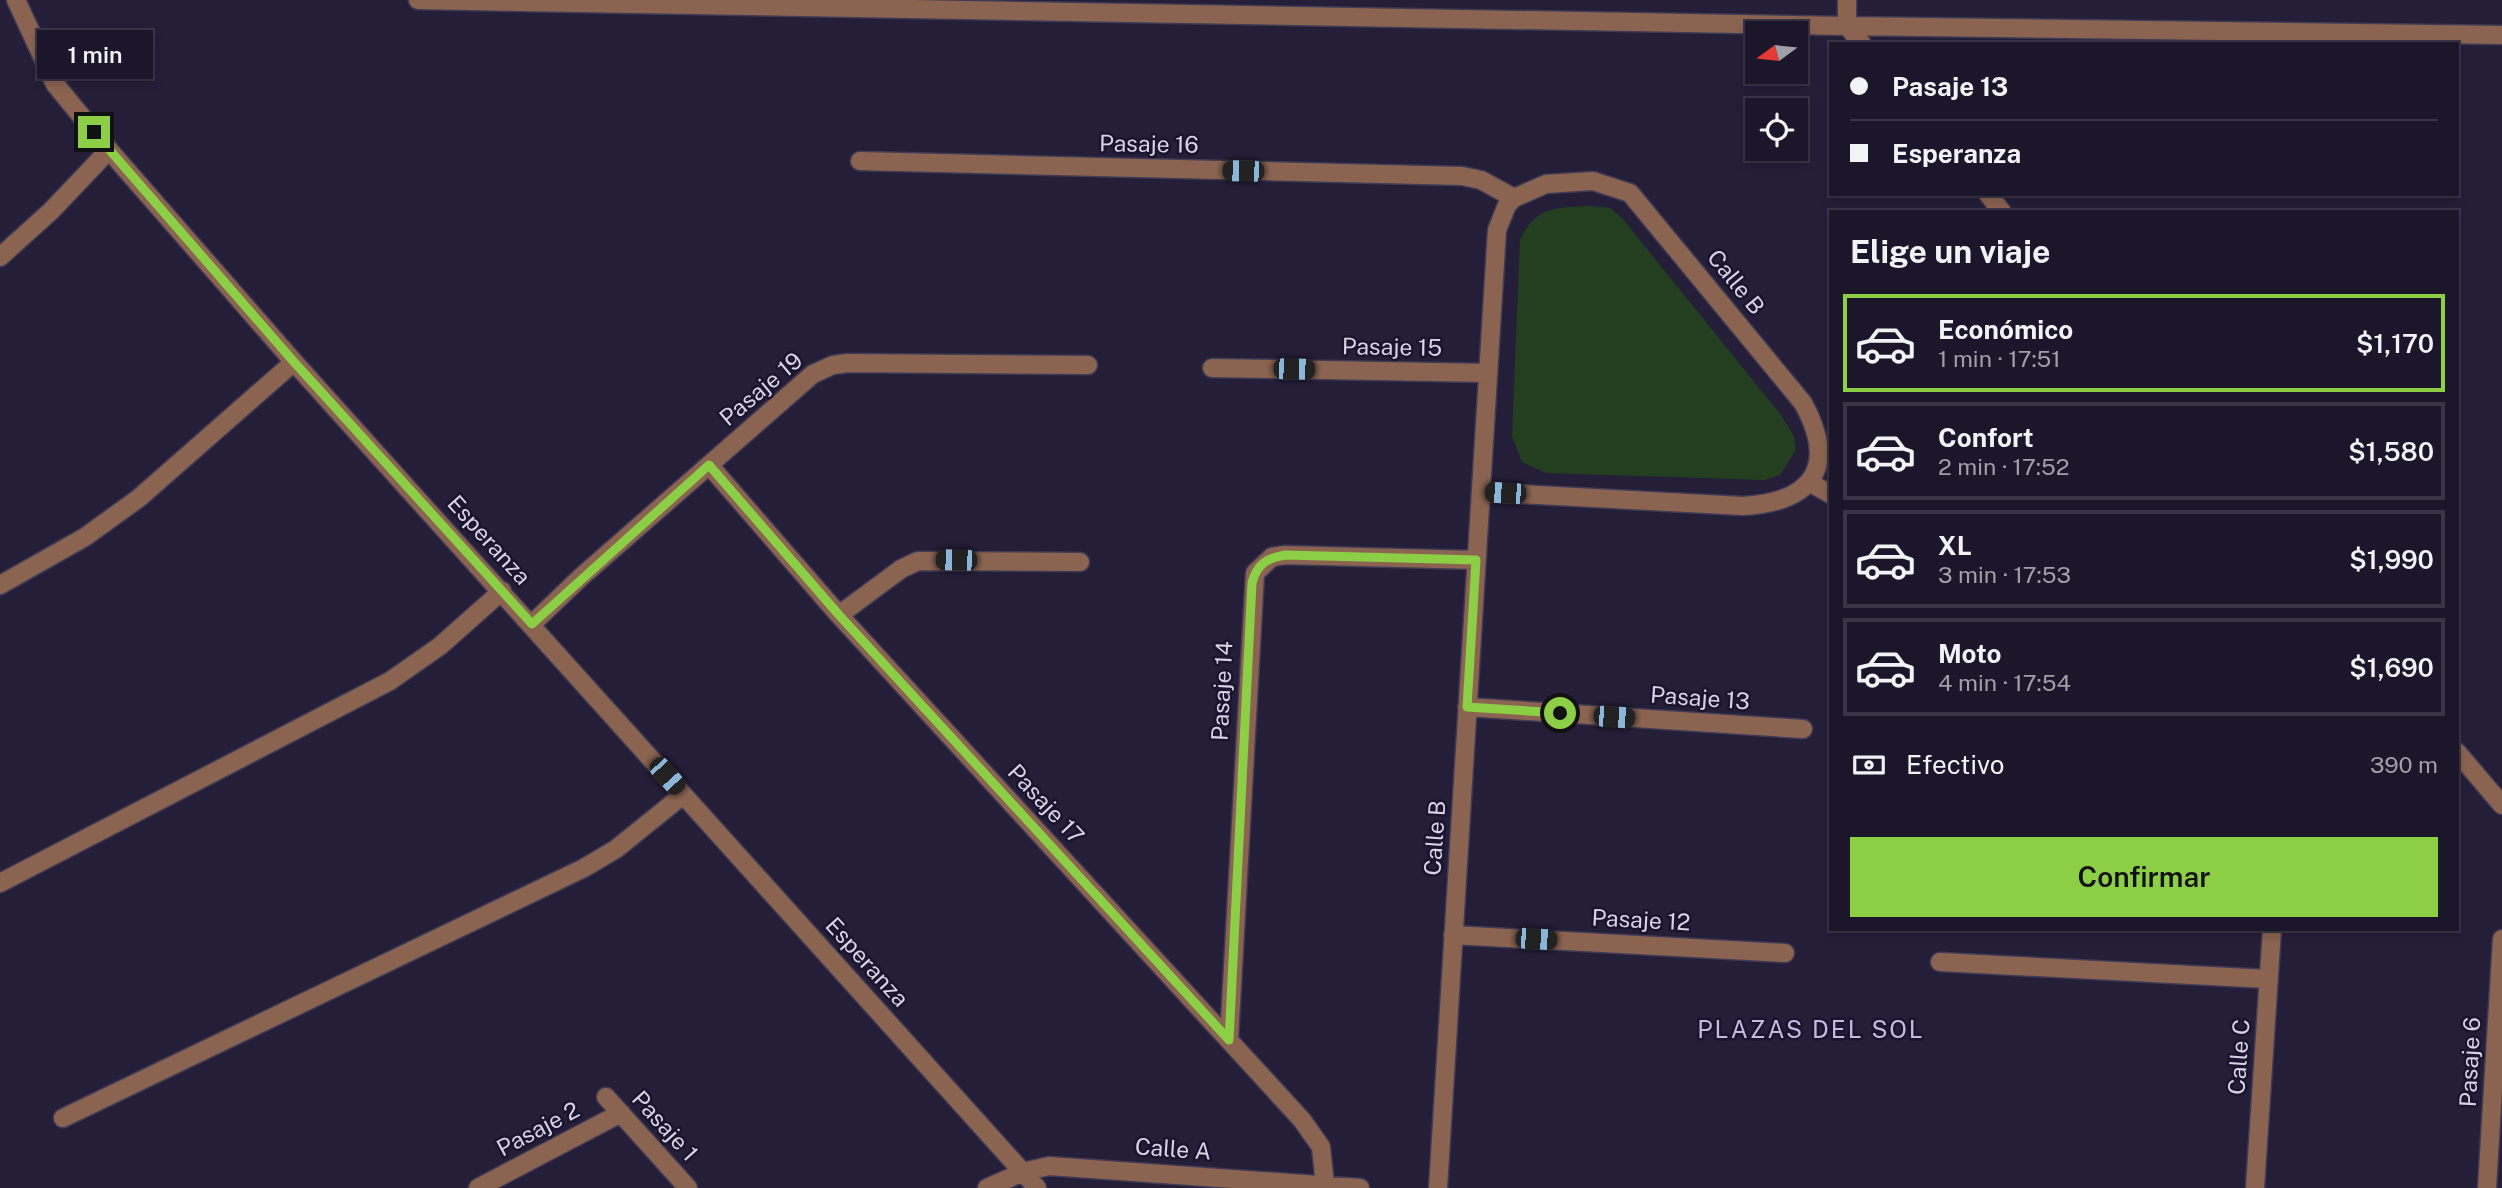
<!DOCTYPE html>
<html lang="es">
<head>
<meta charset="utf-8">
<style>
  :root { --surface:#1b162a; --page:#241f32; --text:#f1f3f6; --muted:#a09fa8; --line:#393547; --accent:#8cce45 }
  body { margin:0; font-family:"Public Sans",sans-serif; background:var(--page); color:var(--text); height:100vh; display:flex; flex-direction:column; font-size:26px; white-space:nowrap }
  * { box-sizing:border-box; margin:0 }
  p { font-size:23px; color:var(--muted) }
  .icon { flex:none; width:38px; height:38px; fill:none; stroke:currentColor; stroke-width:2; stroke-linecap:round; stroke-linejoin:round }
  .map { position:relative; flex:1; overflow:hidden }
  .drawer { position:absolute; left:1829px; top:210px; width:630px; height:721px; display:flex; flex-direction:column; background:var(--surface); border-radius:0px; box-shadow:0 4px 10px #0003,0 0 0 2px var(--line) }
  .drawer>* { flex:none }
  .banner { position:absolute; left:1829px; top:42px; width:630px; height:154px; border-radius:0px; box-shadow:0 4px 10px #0003,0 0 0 2px var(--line); display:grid; align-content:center; height:154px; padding:0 21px; background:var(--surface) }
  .needle { width:46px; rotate:255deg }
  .fabs { position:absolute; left:1745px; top:21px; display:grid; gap:14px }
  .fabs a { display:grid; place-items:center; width:63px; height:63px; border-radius:0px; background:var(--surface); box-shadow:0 4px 10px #0003,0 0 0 2px var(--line); font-size:35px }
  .end { position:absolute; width:32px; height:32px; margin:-16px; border:9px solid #8cce45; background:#111; box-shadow:0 0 0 4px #111 }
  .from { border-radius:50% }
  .bubble { position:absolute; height:49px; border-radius:0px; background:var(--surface); box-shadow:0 4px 10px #0003,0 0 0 2px var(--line); font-size:23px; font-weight:600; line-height:49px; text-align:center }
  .car { position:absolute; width:21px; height:42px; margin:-21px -10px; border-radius:9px; box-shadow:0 0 5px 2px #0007; background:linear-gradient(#222 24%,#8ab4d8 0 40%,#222 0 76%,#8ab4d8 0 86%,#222 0) }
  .banner b { display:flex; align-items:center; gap:24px; height:66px; font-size:26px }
  .banner b+b { border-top:2px solid var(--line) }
  .banner i { width:18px; height:18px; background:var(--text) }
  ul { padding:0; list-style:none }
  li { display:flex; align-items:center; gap:21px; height:98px; margin:0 14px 10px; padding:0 7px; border:4px solid var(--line); border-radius:0px }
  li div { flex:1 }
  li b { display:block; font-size:26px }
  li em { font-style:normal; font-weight:600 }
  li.current { border-color:var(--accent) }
  li>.icon { width:63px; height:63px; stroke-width:1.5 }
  h2 { padding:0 21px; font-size:32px; line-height:84px }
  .pay { display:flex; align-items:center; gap:18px; height:77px; padding:0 21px; font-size:26px }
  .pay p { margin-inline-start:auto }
  .action { display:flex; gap:14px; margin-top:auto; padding:14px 21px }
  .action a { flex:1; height:80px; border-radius:0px; background:var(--accent); color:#111; font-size:28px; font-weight:600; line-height:80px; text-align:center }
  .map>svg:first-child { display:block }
  .park { fill:#243e20 }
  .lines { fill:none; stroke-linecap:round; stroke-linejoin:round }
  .minor-casing { stroke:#403b54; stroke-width:21 }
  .minor { stroke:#8b6351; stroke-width:18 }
  .route { stroke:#8cce45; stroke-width:9 }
  .labels { text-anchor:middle; stroke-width:5; stroke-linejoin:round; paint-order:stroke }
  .street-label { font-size:23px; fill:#d6d3e5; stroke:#1b142e }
  .neighbourhood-label { font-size:24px; letter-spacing:2px; fill:#c1bbde; stroke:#1b142e }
</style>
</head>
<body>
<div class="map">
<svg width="2502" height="1188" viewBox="0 0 2502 1188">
  <rect width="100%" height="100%" fill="#241e38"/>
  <path class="park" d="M1591 206 1610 208 1622 218 1781 415 1794 436 1796 450 1780 475 1765 480 1546 473 1522 462 1512 436 1520 239C1538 205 1556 208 1591 206Z"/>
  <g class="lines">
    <defs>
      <path id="minor" d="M16 0 55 84 109 150 294 362 1037 1188
        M418 0 1847 26 2502 35
        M1847 0V26L1862 44
        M860 161 1462 176 1481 180 1514 198
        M1988 194 2002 212
        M0 257 51 211 109 150
        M1212 368 1488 373
        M709 465 839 615 1302 1120 1321 1147 1325 1185
        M1809 482 1830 494
        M0 585 85 537 139 498 294 362
        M839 615 901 569 918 561 1080 562
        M532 624 581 577 813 374 833 365 848 363 1088 365
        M1467 707 1803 729
        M2457 752 2502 805
        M0 883 390 681 440 646 502 591
        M1453 935 1785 953
        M1940 962 2268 979
        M1229 1039 1255 573 1272 557 1285 555 1476 560
        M606 1097 688 1188
        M63 1118 584 868 616 849 683 795
        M478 1188 621 1113
        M987 1188 1023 1172 1049 1166 1360 1188
        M1438 1188 1497 230 1507 205 1514 198 1546 184 1593 181 1630 193 1803 403C1838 467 1813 502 1743 506L1481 492
        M2255 1188 2272 929
        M2487 1188 2502 939"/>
    </defs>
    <use href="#minor" class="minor-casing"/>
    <use href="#minor" class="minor"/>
  </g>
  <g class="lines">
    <path class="route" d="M94 132 294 362 532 624 709 465 839 615 1229 1040 1252 583C1257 564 1267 558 1285 555L1476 560 1467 707 1560 713"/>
  </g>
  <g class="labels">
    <g class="street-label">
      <text transform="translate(1149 144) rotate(1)" y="8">Pasaje 16</text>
      <text transform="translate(1736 282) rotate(51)" y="8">Calle B</text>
      <text transform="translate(1392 347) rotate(1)" y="8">Pasaje 15</text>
      <text transform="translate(761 389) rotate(-40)" y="8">Pasaje 19</text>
      <text transform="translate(489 540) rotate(48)" y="8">Esperanza</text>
      <text transform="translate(1222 691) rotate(-87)" y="8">Pasaje 14</text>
      <text transform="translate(1700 698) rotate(4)" y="8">Pasaje 13</text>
      <text transform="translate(1046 804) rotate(47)" y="8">Pasaje 17</text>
      <text transform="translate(1435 838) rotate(-86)" y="8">Calle B</text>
      <text transform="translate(1641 920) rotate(3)" y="8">Pasaje 12</text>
      <text transform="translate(867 962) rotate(48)" y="8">Esperanza</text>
      <text transform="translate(2239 1057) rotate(-86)" y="8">Calle C</text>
      <text transform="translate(2470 1062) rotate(-87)" y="8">Pasaje 6</text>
      <text transform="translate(665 1126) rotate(48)" y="8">Pasaje 1</text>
      <text transform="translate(538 1129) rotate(-28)" y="8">Pasaje 2</text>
      <text transform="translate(1173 1149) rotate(4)" y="8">Calle A</text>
    </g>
    <g class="neighbourhood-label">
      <text x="1811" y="1038">PLAZAS DEL SOL</text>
    </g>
  </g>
</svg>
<div class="fabs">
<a><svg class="needle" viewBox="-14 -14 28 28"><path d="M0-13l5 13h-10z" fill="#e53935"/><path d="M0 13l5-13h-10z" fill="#a09fa8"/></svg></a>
<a><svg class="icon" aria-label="locate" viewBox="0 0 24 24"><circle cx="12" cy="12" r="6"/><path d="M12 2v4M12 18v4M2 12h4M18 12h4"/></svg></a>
</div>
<i class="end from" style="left:1560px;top:713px"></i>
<i class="end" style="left:94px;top:132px"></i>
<div class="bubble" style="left:37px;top:30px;width:116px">1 min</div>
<i class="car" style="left:1243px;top:171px;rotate:271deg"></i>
<i class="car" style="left:1294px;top:369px;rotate:91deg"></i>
<i class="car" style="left:1505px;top:493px;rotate:273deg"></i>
<i class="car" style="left:956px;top:560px;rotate:271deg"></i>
<i class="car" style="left:1614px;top:717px;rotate:94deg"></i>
<i class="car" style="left:667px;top:776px;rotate:138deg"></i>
<i class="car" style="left:1536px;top:939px;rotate:93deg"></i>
<div class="banner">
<b><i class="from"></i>Pasaje 13</b>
<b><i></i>Esperanza</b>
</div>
<section class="drawer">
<h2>Elige un viaje</h2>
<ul>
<li class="current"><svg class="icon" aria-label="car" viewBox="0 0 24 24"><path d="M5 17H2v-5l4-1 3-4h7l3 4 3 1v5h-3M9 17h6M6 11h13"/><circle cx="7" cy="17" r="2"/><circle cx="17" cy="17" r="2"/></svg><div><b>Económico</b><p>1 min · 17:51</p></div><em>$1,170</em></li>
<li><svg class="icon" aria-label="car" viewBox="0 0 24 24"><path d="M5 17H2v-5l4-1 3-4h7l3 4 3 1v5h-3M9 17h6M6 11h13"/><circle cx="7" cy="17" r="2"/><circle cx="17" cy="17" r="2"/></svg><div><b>Confort</b><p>2 min · 17:52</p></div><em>$1,580</em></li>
<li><svg class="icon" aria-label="car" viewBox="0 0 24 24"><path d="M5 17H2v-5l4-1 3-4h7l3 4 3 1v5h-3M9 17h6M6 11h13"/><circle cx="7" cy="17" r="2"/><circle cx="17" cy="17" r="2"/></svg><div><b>XL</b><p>3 min · 17:53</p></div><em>$1,990</em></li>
<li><svg class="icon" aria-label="car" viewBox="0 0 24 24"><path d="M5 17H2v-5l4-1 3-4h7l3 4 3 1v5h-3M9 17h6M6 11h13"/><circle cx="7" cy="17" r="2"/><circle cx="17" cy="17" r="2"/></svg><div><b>Moto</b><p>4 min · 17:54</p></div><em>$1,690</em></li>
</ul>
<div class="pay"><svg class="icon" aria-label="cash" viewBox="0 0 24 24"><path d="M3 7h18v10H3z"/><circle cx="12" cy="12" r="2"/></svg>Efectivo<p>390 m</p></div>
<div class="action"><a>Confirmar</a></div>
</section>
</div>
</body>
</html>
